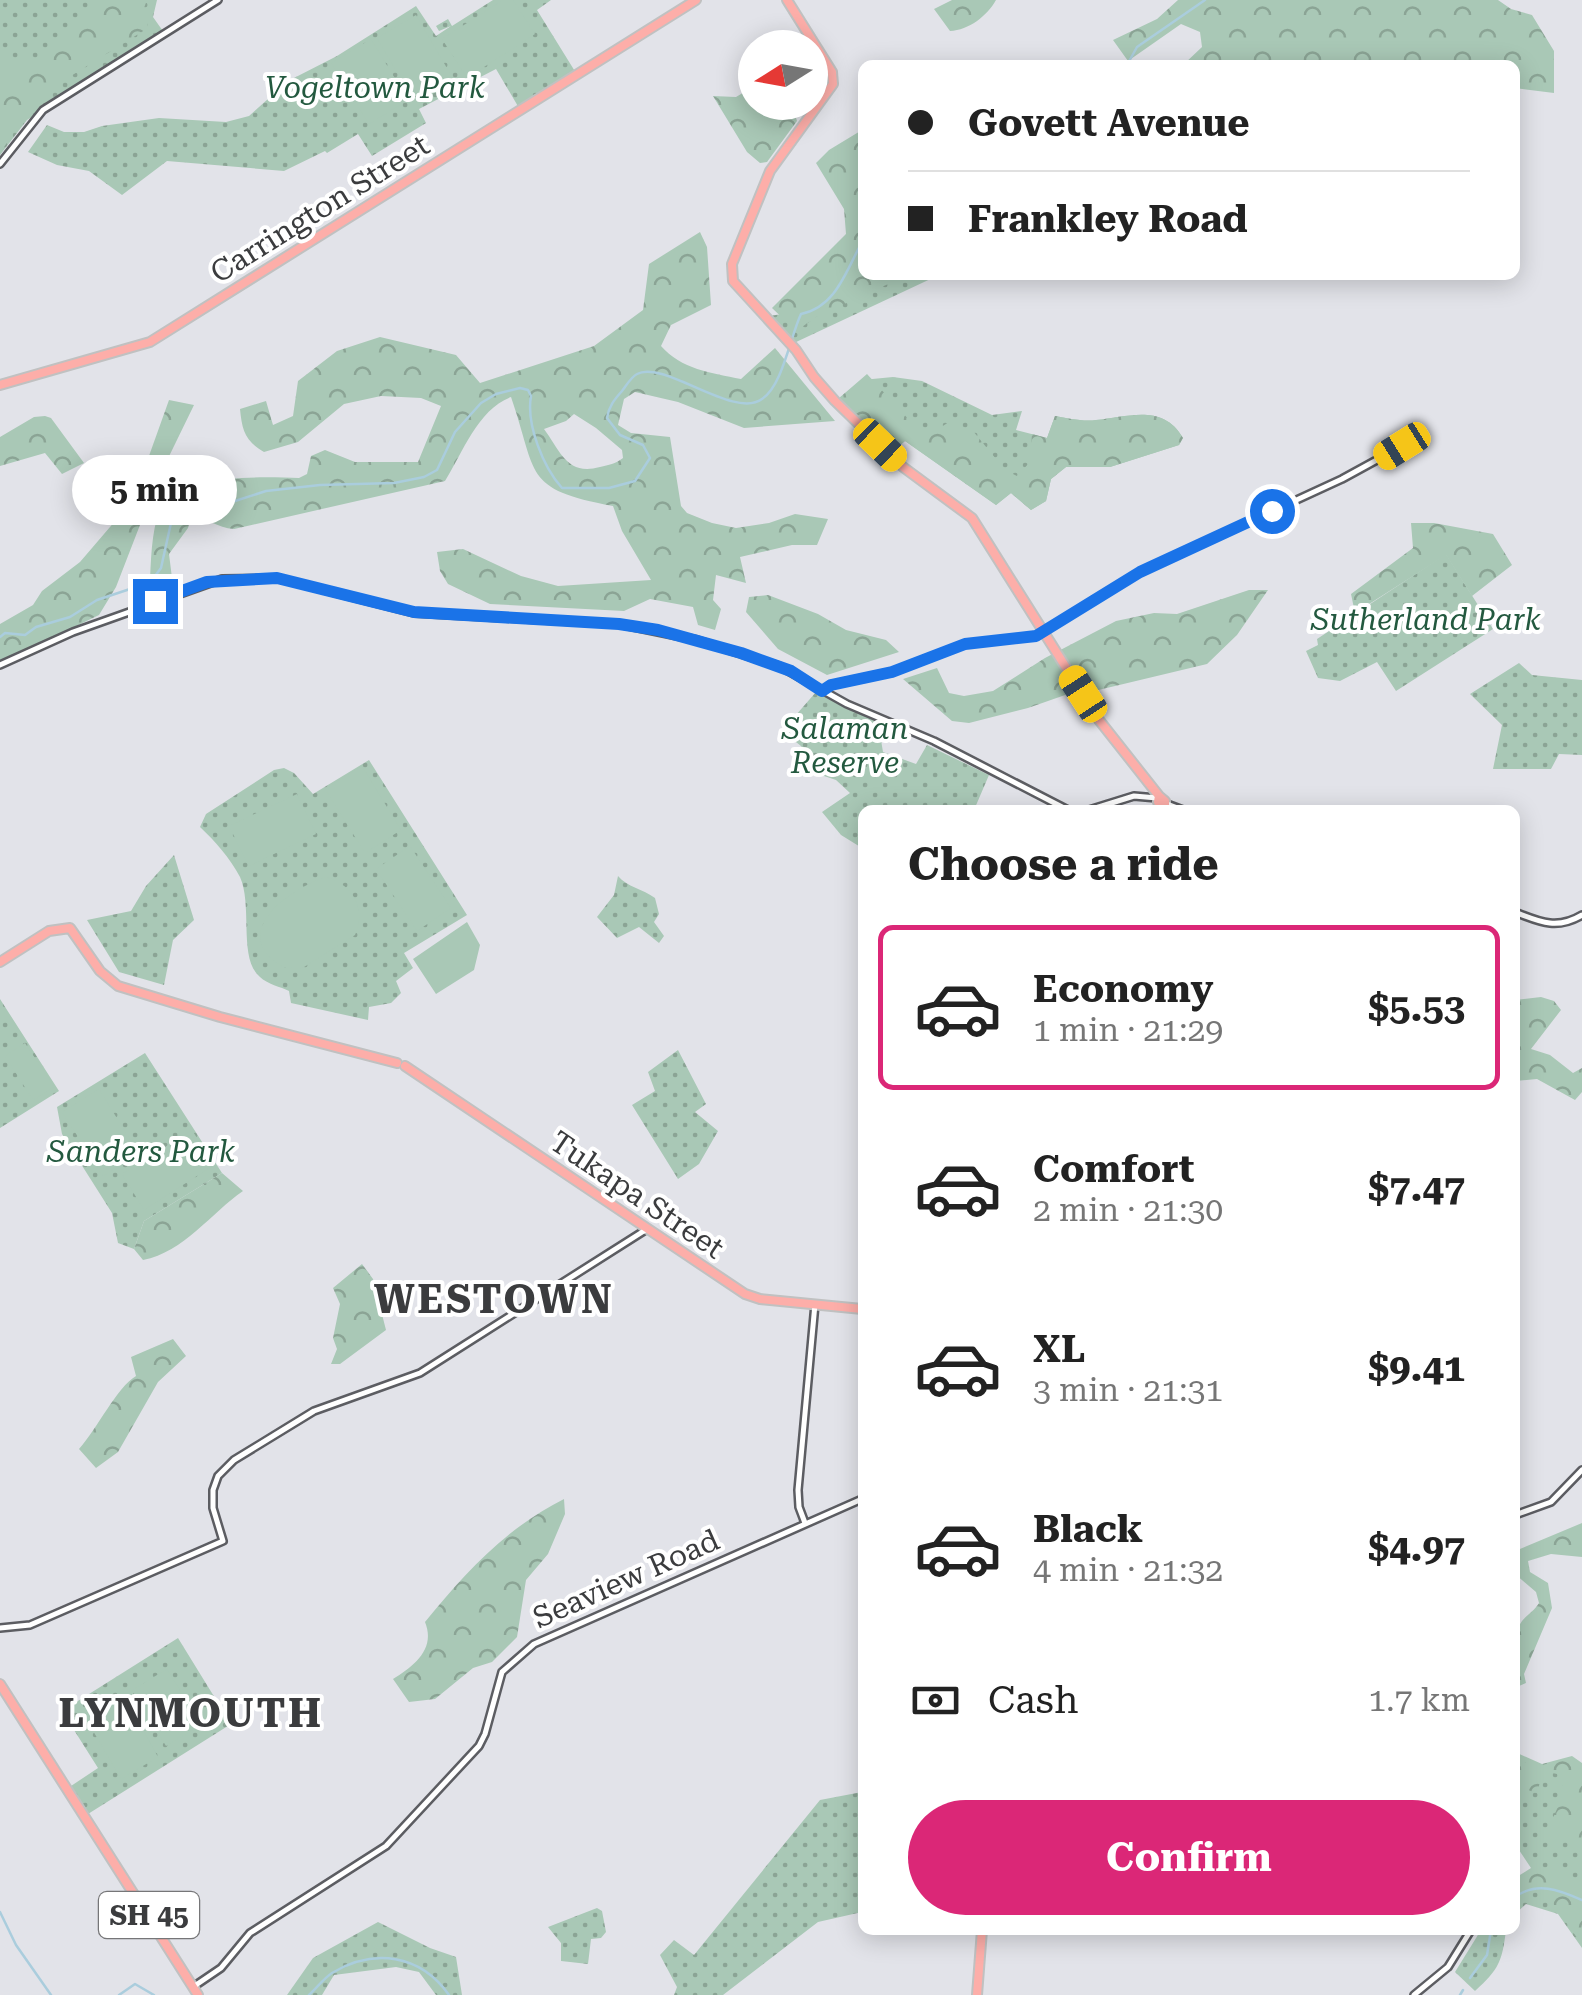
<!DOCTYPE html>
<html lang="en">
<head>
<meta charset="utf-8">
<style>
  :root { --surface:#fff; --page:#f2f2f2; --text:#222; --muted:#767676; --line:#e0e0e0; --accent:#db2777 }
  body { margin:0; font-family:"Roboto Serif",serif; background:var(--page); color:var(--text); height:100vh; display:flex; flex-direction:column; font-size:38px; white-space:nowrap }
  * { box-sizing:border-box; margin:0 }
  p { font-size:32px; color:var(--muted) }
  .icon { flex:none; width:55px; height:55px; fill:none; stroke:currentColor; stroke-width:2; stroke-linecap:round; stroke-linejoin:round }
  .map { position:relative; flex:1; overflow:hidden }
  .panel { position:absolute; left:858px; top:805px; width:662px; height:1130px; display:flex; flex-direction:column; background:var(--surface); border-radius:15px; box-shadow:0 5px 25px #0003 }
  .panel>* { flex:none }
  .guide { position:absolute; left:858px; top:60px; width:662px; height:220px; border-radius:15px; box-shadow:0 5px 25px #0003; display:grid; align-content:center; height:220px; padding:0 50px; background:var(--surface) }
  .needle { width:65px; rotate:259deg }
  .fabs { position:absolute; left:738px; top:30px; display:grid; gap:20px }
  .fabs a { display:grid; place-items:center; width:90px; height:90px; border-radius:50%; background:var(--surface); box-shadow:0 5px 25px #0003; font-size:50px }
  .end { position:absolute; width:45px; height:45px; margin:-22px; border:12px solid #1a73e8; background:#fff; box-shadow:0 0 0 5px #fff }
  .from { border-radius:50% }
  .bubble { position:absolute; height:70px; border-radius:35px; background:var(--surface); box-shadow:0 5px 25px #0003; font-size:32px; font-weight:700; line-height:70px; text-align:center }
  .car { position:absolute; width:30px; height:60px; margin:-30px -15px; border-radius:12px; box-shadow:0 0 8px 2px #0007; background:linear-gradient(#f5c518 24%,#345 0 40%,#f5c518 0 76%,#345 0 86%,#f5c518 0) }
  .guide b { display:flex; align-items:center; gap:35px; height:95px; font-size:38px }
  .guide b+b { border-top:2px solid var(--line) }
  .guide i { width:25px; height:25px; background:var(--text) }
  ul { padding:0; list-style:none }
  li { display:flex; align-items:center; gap:30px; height:165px; margin:0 20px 15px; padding:0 30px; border:5px solid transparent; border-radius:15px }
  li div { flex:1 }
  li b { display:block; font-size:38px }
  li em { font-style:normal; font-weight:700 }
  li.selected { border-color:var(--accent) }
  li>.icon { width:90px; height:90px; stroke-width:1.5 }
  h2 { padding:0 50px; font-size:45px; line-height:120px }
  .pay { display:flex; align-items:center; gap:25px; height:110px; padding:0 50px; font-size:38px }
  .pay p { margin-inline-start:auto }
  .cta { display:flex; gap:20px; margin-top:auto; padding:20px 50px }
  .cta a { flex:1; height:115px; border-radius:60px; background:var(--accent); color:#fff; font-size:40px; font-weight:700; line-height:115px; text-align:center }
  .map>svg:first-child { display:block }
  .grass { fill:url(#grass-dots) }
  .forest { fill:url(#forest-crowns); fill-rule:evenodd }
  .pitch { fill:#a9c8b6 }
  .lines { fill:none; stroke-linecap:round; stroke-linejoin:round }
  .stream { stroke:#aacddd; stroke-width:2.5 }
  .minor-casing { stroke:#5c5d62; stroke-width:10 }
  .major-casing { stroke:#c0c1c1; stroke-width:12 }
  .minor { stroke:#fff; stroke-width:5 }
  .major { stroke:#fdaea9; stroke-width:8 }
  .route { stroke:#1a73e8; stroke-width:12 }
  .labels { text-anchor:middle; stroke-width:8; stroke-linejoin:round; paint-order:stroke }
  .shield { fill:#fff; stroke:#767678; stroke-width:2.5 }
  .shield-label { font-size:28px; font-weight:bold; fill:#3b3c3e }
  .park-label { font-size:30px; font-style:italic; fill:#23593f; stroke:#fff }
  .street-label { font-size:30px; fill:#3b3c3e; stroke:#fff }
  .district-label { font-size:40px; font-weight:bold; letter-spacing:2.5px; fill:#3b3c3e; stroke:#fff }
</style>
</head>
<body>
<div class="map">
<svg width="1582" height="1995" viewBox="0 0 1582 1995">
  <defs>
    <pattern id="grass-dots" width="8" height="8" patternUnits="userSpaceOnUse" patternTransform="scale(2.5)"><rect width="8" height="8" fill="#a9c8b6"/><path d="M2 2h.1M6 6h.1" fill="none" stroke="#8ba495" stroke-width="1.8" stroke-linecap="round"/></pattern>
    <pattern id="forest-crowns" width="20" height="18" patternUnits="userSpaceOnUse" patternTransform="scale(2.5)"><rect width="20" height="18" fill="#a9c8b6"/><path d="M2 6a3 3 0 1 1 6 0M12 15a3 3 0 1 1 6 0" fill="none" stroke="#8ba495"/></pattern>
  </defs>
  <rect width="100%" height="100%" fill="#e2e3e9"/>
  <path class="grass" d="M0 0H157L153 17 165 34 27 120 0 155Z
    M493 0H551L537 10 576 73 519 108 496 69 419 109 426 123 372 156 358 134 327 153 325 151 284 171 167 161 122 195 89 171 57 165 28 152 47 125 64 132H84L102 126 159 118 226 122 249 116 288 81 306 110 292 79 337 56 416 6 436 36 451 26 439 31 436 26 448 19 452 26Z
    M862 137V275H939L794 343 769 316 789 313 837 267 852 212 826 168 839 152 843 156Z
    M893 377 922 381 992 415 1022 411 1016 430 1047 438 1055 416C1068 418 1083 422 1096 420 1128 417 1163 403 1183 438L1179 445 1110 467H1066L1051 479 1046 501 1031 510 1011 493 996 505 905 441 893 451 838 399 862 380Z
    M1446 554 1493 629 1396 691 1377 662 1340 681 1318 678 1306 651 1318 645 1317 639Z
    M1519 663 1532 675 1582 680V755L1559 754 1551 769H1493L1502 725 1470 694Z
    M816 692 878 722 883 752 916 764 927 745 989 775 974 810H862V848L841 835 822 812 850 793 836 780 824 776 801 746 782 731Z
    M369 760 467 915 404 953 413 968 396 981 401 993 391 1003 369 1007 368 1020 291 1003 289 991C281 987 267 984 260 977 238 959 253 906 240 877 230 858 215 841 200 827L206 814 274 770 284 768 294 773 313 794Z
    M174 855 194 920 173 940 164 985 119 972 87 920 131 911 146 886Z
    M618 876C627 887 643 889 655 898L659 914 654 922 664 936 659 943 639 927 617 938 597 917 614 895Z
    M0 999 59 1091 0 1128Z
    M678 1050 706 1104 695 1112 718 1131 699 1164 678 1179 632 1105 655 1091 648 1072Z
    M145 1053 222 1173 144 1221 134 1249 118 1243 112 1213 62 1134 57 1107Z
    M178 1638 231 1724 88 1814 71 1786 98 1768 62 1711Z
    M1515 1752 1542 1764 1572 1756 1582 1763V1948L1558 1914 1526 1904 1515 1914V1878L1531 1868 1515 1844Z
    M862 1792V1912L818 1922 723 1995H674L677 1987 660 1955 674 1940 694 1955 820 1800Z
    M597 1908 602 1911 606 1932 601 1938 591 1939 588 1964 561 1961V1943L548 1927Z
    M378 1922 430 1948 456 1957 462 1995H436L419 1972 396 1967 334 1975 322 1995H287L313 1958Z
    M1481 1930H1506C1502 1962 1499 1969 1475 1991L1455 1972Z"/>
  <path class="forest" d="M97 0H147L144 8 148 28 50 89 29 105 0 155V63L9 59 19 72 23 69 20 62 33 59 35 62 51 54 58 39 75 30Z
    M952 0H996C987 16 969 30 950 31L934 9Z
    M1178 0H1498L1511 9 1532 15 1554 51V93L1515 88V65H1183L1202 47 1200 32 1181 24 1128 61 1113 40 1157 19Z
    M746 91 755 95V102L796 103 793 108 797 121 767 162 760 163 747 152 713 96 736 97Z
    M862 130V275H908L818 316 796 331 772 308 846 234 844 209 816 163 829 150Z
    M700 232 707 247 711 305 671 325 661 346C681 369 711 373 741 379L775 348 835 421 744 428 678 402 635 392 624 399 618 425 631 433 670 437 681 506 687 513 712 523 736 528 769 523 795 514 828 519 817 545H792L740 557 746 583 716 575 713 600 721 609 715 630 698 625 693 607 650 599 624 611 490 604 448 584 440 571 437 552 463 549 521 576 558 586 651 580 622 531 613 506C522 489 538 475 511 397 478 409 463 452 445 481L234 529C217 528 207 517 191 517L188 528 169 554 173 586 149 597C151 572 150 543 157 518 171 472 259 477 299 478L307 474 311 456 325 450 355 462H418L441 406 421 398 381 396 344 404 298 442 264 452C245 441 242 430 240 409L266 401 273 425 293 416 298 381 337 351 380 337 456 355 480 383 594 346 643 310 649 264ZM574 414 596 428 622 450 623 458C615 464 609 465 600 467 567 476 561 452 544 429L566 421Z
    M867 374 911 422 932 433 949 422 973 431 1005 470 1017 476 1030 462 1032 434 1047 438 1055 416C1068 418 1083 422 1096 420 1128 417 1163 403 1183 438L1179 445 1110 467H1066L1051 479 1046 501 1031 510 1011 493 996 505 905 441 893 451 838 399Z
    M169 400 194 405 157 481 116 587 99 615 0 663V624L33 605 42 591 80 562 122 513 135 495Z
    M45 416 51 418 84 463 62 474 45 453 0 466V437L34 417Z
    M1411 523H1434L1493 534 1512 565 1472 596 1446 555 1355 613 1351 594 1413 548Z
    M1249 590H1268L1237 635 1207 664 1090 692 1068 694 1028 708 969 723 952 721 903 679 937 668 949 693 964 696 993 691 1045 658 1116 621 1154 613 1177 614Z
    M768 595 818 614 846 630 886 640 899 652 827 675 778 649 746 612 749 597Z
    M1541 997 1554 1001 1561 1010 1531 1049 1550 1055 1573 1073 1582 1068V1092L1575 1100 1537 1079 1515 1081V1000Z
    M222 1173 243 1191C211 1213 184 1252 143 1260L134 1249 144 1221Z
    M362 1264 373 1279 386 1330 340 1364H331L337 1349 333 1338 340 1304 333 1288Z
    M173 1339 186 1356 158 1382 118 1452 96 1468 79 1449C97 1429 117 1387 136 1376L131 1357Z
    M564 1499 565 1514 548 1554 526 1580 517 1637 492 1662 473 1668 435 1699 409 1702 393 1679C414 1666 436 1649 425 1622 465 1573 506 1528 564 1499Z
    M1582 1523V1557L1551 1554 1528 1561 1530 1572 1548 1583 1552 1608 1524 1674 1526 1683 1519 1686C1511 1672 1511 1635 1522 1621 1528 1614 1534 1611 1539 1603L1536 1592 1515 1574V1551Z
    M1570 1758 1582 1770V1840L1567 1839 1559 1846 1553 1843 1549 1827 1565 1791 1557 1774 1543 1771 1537 1793 1525 1789 1515 1802V1760L1538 1766Z
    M1550 1866C1562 1870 1566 1885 1582 1887V1945L1552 1902 1535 1884 1515 1896 1517 1879Z"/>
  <path class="pitch" d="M503 0H513L535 34 467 78 442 39Z
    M416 15 451 75 412 98 377 38Z
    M371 39 408 100 369 124 331 63Z
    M362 766 401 830 365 853 325 789Z
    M297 794 316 834 249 866 229 826Z
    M410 846 451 908 417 931 376 869Z
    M325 877C352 883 367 909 355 935L301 969 283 967C226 933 289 890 325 877Z
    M467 922 480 945 474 970 436 994 413 959Z
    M25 1043 54 1087 33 1100 5 1056Z
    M99 1089 139 1154 103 1176 62 1112Z
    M192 1130 214 1165 144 1210 122 1174Z
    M167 1669 201 1725 166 1746 152 1723 142 1728 158 1757 121 1779 85 1717 121 1695 137 1721 147 1715 132 1690Z"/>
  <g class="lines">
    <path class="stream" d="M1127 65 1137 47 1205 0
      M0 637 5 633 25 635 36 627 70 617 97 600 139 586 155 576 161 568 171 523 193 498 221 496 235 501 266 491 320 485 394 483 424 477 437 470 455 432 481 403 496 394 520 388 528 390 531 396C526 424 543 467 562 488H609L635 481 650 458 643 445 620 435 607 418C609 406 614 400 622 391 626 386 631 377 637 374 663 359 734 420 762 399 783 385 790 337 801 314 836 307 846 271 862 242
      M1515 1897C1537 1881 1559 1890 1582 1900
      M0 1912 16 1945 51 1995
      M1470 1978 1487 1955 1491 1930
      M119 1995 135 1984 154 1995
      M309 1995C317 1988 323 1979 332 1973 374 1948 420 1954 449 1995
      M1460 1995 1463 1990"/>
    <defs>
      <path id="minor" d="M0 164 43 110 218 0
        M0 665 73 632 222 579 277 578 414 613 619 624 697 640 779 666 847 704 934 741 1068 810
        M822 691 831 685 892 672 965 644 1036 636 1140 572 1342 479 1406 444 1416 442
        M1167 804 1183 810
        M1089 810 1134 796 1157 798
        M1264 810H1290
        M1515 912C1540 922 1557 930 1582 915
        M1515 1515 1551 1502 1582 1470
        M805 1523 799 1507 798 1490 815 1304
        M0 1628 30 1625 223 1541 213 1508V1490L218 1476 234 1460 314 1411 420 1373 647 1229
        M193 1987 221 1968 250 1933 386 1846 479 1746 485 1734 502 1672 534 1644 862 1499
        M1414 1995 1448 1967 1471 1930"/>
      <path id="major" d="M787 0 832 72 833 84 770 171 732 264 733 281 796 350 814 377 835 401 903 467 972 518 1099 720 1159 796
        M0 385 150 342 696 0
        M1159 796 1165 801V806L1158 802Z
        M0 962 49 931 70 928 100 971 118 986 220 1017 397 1063
        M405 1066 745 1294 760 1299 862 1309
        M0 1684 198 1995
        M977 1995 982 1930"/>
    </defs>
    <use href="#minor" class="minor-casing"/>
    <use href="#major" class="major-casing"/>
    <use href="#minor" class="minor"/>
    <use href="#major" class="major"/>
  </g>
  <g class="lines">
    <path class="route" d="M155 601 207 582 277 578 414 612 619 624 658 630 741 653 791 671 822 691 831 685 892 672 965 644 1036 636 1140 572 1272 511"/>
  </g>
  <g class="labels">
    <rect class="shield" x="99" y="1892" width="100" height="46" rx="8"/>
    <g class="shield-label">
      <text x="149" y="1925">SH 45</text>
    </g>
    <g class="park-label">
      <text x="375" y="98">Vogeltown Park</text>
      <text x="1426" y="630">Sutherland Park</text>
      <text x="845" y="739">Salaman<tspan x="845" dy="34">Reserve</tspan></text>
      <text x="141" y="1162">Sanders Park</text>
    </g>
    <g class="street-label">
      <text transform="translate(320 209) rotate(-32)" y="10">Carrington Street</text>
      <text transform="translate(637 1195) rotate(34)" y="10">Tukapa Street</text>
      <text transform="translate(626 1579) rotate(-24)" y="10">Seaview Road</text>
    </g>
    <g class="district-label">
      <text x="494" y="1313">WESTOWN</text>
      <text x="191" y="1727">LYNMOUTH</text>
    </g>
  </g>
</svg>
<div class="fabs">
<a><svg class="needle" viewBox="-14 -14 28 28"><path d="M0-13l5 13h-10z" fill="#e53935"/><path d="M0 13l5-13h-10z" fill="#767676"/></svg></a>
</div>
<i class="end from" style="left:1272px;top:511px"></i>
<i class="end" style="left:155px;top:601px"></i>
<div class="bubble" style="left:72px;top:455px;width:165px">5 min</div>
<i class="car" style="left:880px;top:445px;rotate:134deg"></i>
<i class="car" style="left:1402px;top:446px;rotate:238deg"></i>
<i class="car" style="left:1083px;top:694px;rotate:327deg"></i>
<div class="guide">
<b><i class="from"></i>Govett Avenue</b>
<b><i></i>Frankley Road</b>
</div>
<section class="panel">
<h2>Choose a ride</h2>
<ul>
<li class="selected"><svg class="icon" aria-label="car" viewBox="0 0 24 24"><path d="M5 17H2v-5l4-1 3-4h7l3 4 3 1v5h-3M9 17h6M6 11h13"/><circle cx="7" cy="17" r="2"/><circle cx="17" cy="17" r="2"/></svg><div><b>Economy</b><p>1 min · 21:29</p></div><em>$5.53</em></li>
<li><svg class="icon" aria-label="car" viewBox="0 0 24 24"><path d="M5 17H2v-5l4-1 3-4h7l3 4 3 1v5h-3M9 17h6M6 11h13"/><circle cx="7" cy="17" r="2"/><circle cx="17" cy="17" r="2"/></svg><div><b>Comfort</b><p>2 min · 21:30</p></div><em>$7.47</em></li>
<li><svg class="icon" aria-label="car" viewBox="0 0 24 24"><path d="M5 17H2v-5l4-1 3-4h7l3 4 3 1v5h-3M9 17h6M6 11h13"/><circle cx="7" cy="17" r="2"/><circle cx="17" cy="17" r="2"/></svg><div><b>XL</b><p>3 min · 21:31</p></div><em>$9.41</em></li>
<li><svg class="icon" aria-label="car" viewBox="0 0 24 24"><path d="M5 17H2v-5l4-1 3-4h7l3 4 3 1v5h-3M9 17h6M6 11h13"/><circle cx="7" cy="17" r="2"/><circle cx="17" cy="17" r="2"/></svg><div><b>Black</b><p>4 min · 21:32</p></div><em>$4.97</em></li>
</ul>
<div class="pay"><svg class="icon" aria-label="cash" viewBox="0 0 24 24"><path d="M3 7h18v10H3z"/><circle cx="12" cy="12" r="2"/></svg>Cash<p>1.7 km</p></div>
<div class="cta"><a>Confirm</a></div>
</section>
</div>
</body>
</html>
